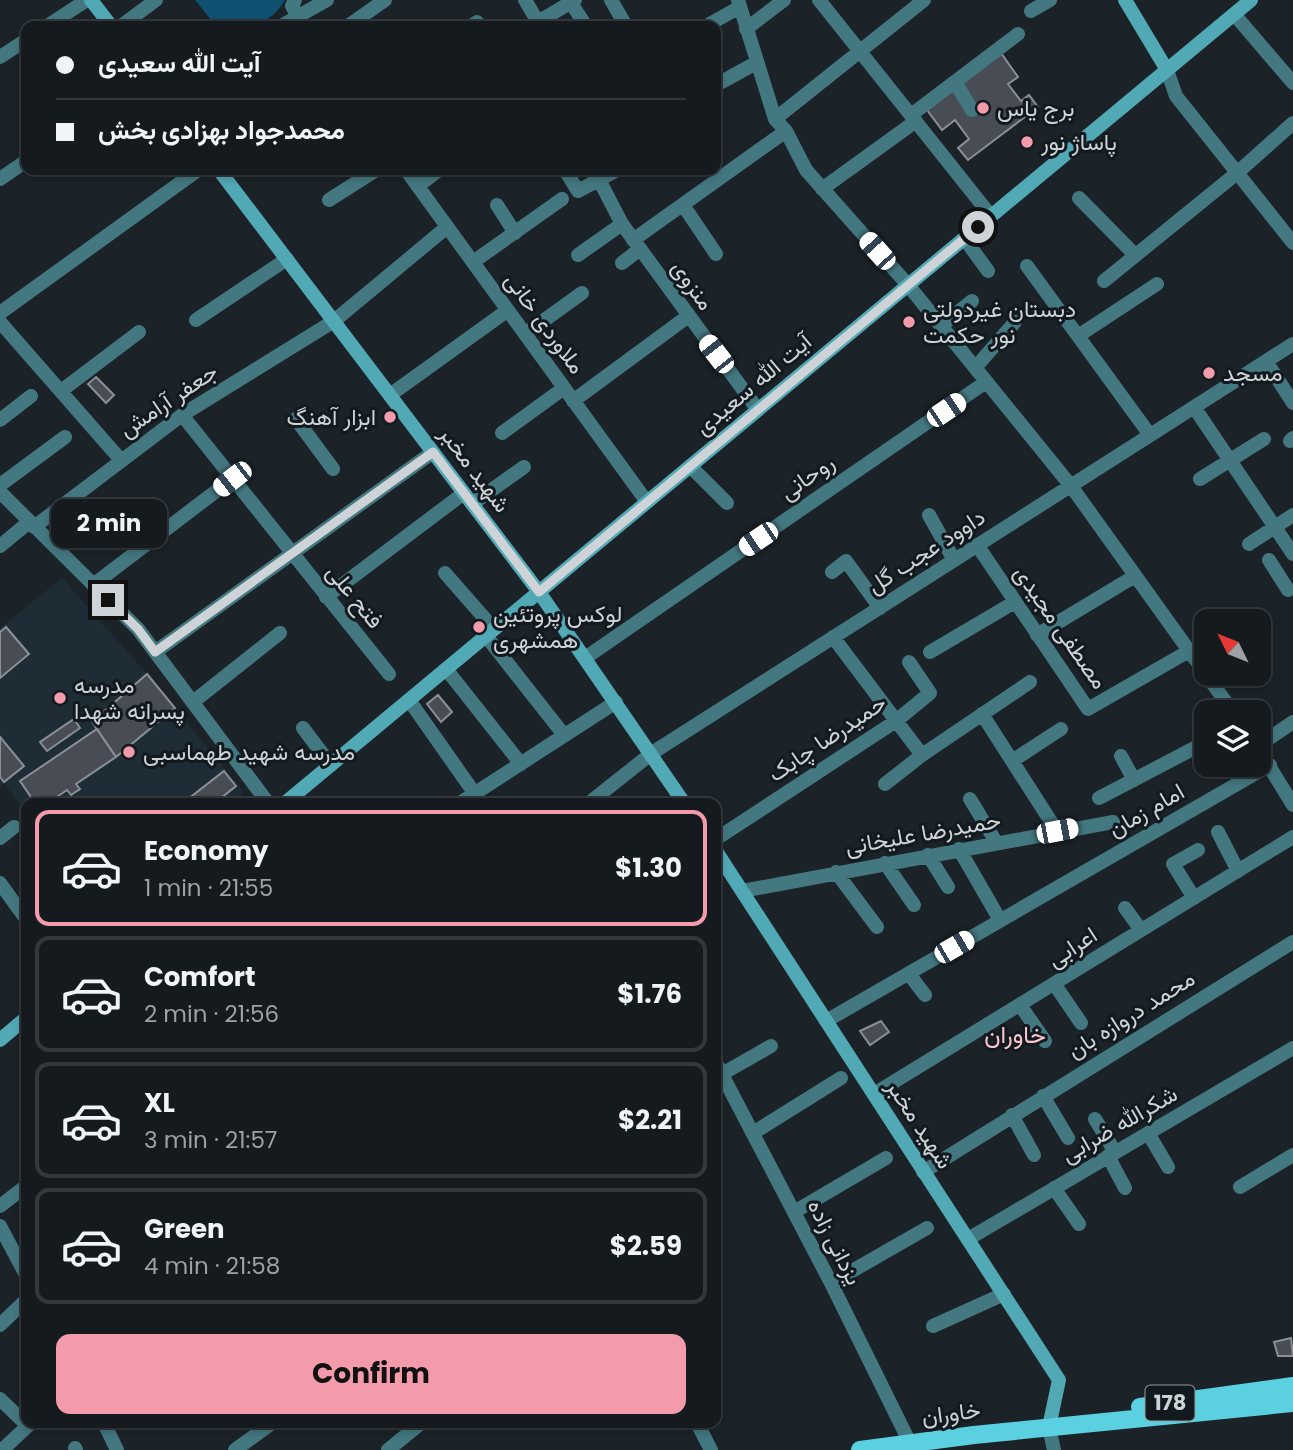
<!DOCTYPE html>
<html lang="en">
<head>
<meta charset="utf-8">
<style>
  :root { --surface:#141a1e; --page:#1d2327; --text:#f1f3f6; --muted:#9da1a4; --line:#33383c; --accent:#f39aab }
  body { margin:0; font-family:Poppins,Vazirmatn,sans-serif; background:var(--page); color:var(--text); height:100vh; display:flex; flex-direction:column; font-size:26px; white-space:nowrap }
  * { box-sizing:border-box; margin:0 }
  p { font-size:23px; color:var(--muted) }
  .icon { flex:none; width:38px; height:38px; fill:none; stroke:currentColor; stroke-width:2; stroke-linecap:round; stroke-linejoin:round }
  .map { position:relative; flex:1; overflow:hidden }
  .side { position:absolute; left:21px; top:798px; width:700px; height:630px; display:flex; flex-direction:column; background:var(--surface); border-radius:14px; box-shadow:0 4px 10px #0003,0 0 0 2px var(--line) }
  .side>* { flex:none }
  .hud { position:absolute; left:21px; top:21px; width:700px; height:154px; border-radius:14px; box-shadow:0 4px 10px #0003,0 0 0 2px var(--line); display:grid; align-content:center; height:154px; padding:0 35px; background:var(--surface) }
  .needle { width:46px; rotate:313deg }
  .controls { position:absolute; left:1194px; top:609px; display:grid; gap:14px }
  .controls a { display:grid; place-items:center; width:77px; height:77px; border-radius:14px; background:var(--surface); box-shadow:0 4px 10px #0003,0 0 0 2px var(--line); font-size:35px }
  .end { position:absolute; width:32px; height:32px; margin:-16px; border:9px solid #cdd3d6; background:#111; box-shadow:0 0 0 4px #111 }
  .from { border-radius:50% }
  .bubble { position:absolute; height:49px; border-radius:14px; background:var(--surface); box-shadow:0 4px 10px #0003,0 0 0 2px var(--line); font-size:23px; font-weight:700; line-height:49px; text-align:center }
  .car { position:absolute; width:21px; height:42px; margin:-21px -10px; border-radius:9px; box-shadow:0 0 5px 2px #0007; background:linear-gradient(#fff 24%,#345 0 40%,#fff 0 76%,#345 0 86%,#fff 0) }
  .hud b { display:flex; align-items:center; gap:24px; height:66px; font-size:26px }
  .hud b+b { border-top:2px solid var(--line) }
  .hud i { width:18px; height:18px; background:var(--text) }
  ul { padding:12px 0 0; list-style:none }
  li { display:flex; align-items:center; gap:21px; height:116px; margin:0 14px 10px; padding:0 21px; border:4px solid var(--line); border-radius:14px }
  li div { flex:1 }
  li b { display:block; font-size:26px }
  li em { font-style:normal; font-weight:700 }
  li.selected { border-color:var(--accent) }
  li>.icon { width:63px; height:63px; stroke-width:1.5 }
  .cta { display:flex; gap:14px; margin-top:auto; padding:14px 35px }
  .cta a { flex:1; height:80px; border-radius:14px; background:var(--accent); color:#111; font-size:28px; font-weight:700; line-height:80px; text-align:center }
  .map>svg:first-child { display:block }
  .built { fill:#1e2c35 }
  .green { fill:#0e5170 }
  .building { fill:#484d55; stroke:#8a8f98; stroke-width:2 }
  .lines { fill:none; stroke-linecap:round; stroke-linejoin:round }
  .minor { stroke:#447880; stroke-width:14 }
  .secondary { stroke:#52a9b6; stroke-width:14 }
  .primary { stroke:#5ad0e1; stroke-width:18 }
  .route { stroke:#cdd3d6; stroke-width:9 }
  .poi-dot { fill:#f39aab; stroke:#121a1f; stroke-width:2.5 }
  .labels { text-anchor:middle; stroke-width:6; stroke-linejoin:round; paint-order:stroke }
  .shield { fill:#121a1f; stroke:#959c9f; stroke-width:2 }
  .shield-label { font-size:21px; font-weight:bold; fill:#cdd3d6 }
  .poi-label { font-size:23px; fill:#cdd3d6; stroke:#121a1f; text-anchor:start }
  .street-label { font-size:23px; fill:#cdd3d6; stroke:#121a1f }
  .neighbourhood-label { font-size:24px; fill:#fac6ce; stroke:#121a1f }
</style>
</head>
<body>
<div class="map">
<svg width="1293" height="1450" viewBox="0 0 1293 1450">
  <rect width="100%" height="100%" fill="#1b2328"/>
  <path class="built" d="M62 578 147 674 243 791 237 803H26V813L4 783 0 786V628Z"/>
  <path class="green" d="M195 0H285C268 29 247 26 216 26Z"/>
  <path class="building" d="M1001 53 1018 77 1008 84 1021 101 1029 95 1038 107 968 160 958 148 969 139 955 120 942 130 927 110Z
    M96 377 114 395 106 403 88 384Z
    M6 627 29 654 0 678V632Z
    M147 674 175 708 116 757 92 722Z
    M438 695 452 712 441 722 427 704Z
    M74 719 80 728 47 751 40 742Z
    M97 729 116 757 76 784 80 789 71 795 67 790 48 803H35L20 781Z
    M0 737 24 766 4 782 0 777Z
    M224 771 236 786 215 803H198L192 796Z
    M881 1021 889 1032 870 1045 860 1031Z
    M1291 1338 1293 1356H1278L1274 1342Z"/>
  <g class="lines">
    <path class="minor" d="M295 0 292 6 303 26
      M525 0 538 22
      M611 0 626 26
      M738 0 775 119 786 131 806 170 908 285 1071 486 1233 712
      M819 0 991 216
      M571 3 586 26
      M1031 11 1050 0
      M1234 14 1293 83
      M47 26 87 0
      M121 26 156 0
      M281 26 327 0
      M348 26 385 0
      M471 26 477 22
      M531 26 575 0
      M706 26 740 7
      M746 29 784 0
      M0 57 26 40
      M1167 70 1176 96 1293 243
      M955 82 972 110
      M716 85 756 63
      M911 115 1018 34
      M775 119 924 0
      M406 170 647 502
      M565 170 578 191 617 170
      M594 170 622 224 758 410
      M0 179 26 161
      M418 186 439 170
      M822 189 916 121
      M1079 198 1135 255
      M329 200 376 170
      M497 205 515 233
      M683 205 716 254
      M964 238 988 271
      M633 240 786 131
      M578 255 622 224
      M473 262 562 199
      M622 263 640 249
      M1027 266 1150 435
      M1104 281 1237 173 1293 123
      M0 313 198 170
      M196 320 287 259
      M0 322 120 459
      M941 326 972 301
      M525 334 582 293
      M1078 336 1157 284
      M1266 361 1293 403
      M975 368 1015 322
      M61 391 139 332
      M390 395 508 310
      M573 401 687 317
      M1194 407 1293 554
      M182 415 389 674
      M296 419 333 469
      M0 420 31 396
      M502 433 564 388
      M1290 441 1293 438
      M690 466 727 503
      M1200 479 1264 439
      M0 485 65 437
      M0 492 138 629 268 803
      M472 504 524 467
      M929 515 954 560
      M34 527 182 415 334 321 447 227
      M1249 544 1293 515
      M977 545 1088 709 1189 651
      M0 546 29 522
      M1269 560 1288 590
      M832 572 846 561 880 608
      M445 573 494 629
      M93 585 232 479
      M326 597 464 493
      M1037 635 1135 576
      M486 636 564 735
      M833 637 922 755
      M155 652 433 452
      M930 652 1015 602
      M585 658 986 382
      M446 669 521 764
      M409 700 475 794
      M193 702 280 633
      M982 714 1057 831
      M303 728 331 765
      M1258 746 1293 722
      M1258 748 1293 805
      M1121 756 1134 780
      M1012 761 1061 729
      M885 784 922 755 1030 682
      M1099 798 1206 742
      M970 799 996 842
      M460 803 616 702
      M589 803 652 753 1293 344
      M1218 832 1238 871
      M0 838 14 827
      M716 839 896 721 930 693 909 662
      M959 849 1000 920
      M928 855 948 887
      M885 863 914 905
      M836 872 877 927
      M0 883 26 919
      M742 891 1113 822
      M1194 898 1173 864 1198 850
      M1125 908 1141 930
      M909 974 925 995
      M1055 985 1081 1023
      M1020 1005 1045 1041
      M826 1021 1270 765
      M716 1063 831 1283 910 1443
      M722 1074 771 1046
      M874 1094 1293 837
      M1043 1096 1068 1138
      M1012 1115 1034 1155
      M1095 1119 1115 1152
      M753 1133 841 1078
      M1148 1133 1168 1167
      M1108 1156 1125 1188
      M923 1172 1293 942
      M1240 1187 1293 1155
      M1054 1188 1079 1224
      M0 1206 26 1186
      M794 1212 886 1158
      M0 1226 26 1275
      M968 1239 1293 1048
      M831 1283 927 1228
      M0 1325 26 1300
      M933 1326 1004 1294
      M0 1399 28 1426
      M104 1423 117 1450
      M697 1423 711 1450
      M1049 1427 1054 1450
      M75 1448 76 1450
      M2 1450 31 1423
      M235 1450 272 1423
      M388 1450 421 1423"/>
    <path class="secondary" d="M91 0 111 26
      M1125 0 1167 70
      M219 170 539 592 684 803
      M285 803 1251 0
      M716 851 1059 1380 1049 1427
      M0 1040 26 1018"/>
    <path class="primary" d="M1140 1407 1293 1386
      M860 1450 974 1435 1293 1403"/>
  </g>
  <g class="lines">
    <path class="route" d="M108 600 138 629 155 652 433 452 539 592 978 227"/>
  </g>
  <g class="poi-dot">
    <circle cx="983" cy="108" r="7"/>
    <circle cx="1027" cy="142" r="7"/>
    <circle cx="909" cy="322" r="7"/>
    <circle cx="1209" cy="373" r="7"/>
    <circle cx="390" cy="417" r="7"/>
    <circle cx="479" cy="627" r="7"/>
    <circle cx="60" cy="698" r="7"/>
    <circle cx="129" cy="752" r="7"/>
  </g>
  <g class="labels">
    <rect class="shield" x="1145.5" y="1385.5" width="49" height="35" rx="5"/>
    <g class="shield-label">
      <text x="1170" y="1410">178</text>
    </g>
    <g class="poi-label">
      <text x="997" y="116">برج یاس</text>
      <text x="1041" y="150">پاساژ نور</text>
      <text x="923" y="317">دبستان غیردولتی<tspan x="923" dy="26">نور حکمت</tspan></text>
      <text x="1223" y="381">مسجد</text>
      <text x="376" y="425" text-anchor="end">ابزار آهنگ</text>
      <text x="493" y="622">لوکس پروتئین<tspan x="493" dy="26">همشهری</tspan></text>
      <text x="74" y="693">مدرسه<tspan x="74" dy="26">پسرانه شهدا</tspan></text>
      <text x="143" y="760">مدرسه شهید طهماسبی</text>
    </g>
    <g class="street-label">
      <text transform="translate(693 285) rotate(55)" y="8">منزوی</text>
      <text transform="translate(545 323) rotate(54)" y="8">ملاوردی خانی</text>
      <text transform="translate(753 384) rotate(-40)" y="8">آیت الله سعیدی</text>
      <text transform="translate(168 400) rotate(-34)" y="8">جعفر آرامش</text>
      <text transform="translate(475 469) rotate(53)" y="8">شهید مخبر</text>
      <text transform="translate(807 477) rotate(-35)" y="8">روحانی</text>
      <text transform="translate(926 551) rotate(-33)" y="8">داوود عجب گل</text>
      <text transform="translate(355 596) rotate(51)" y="8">فتح علی</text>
      <text transform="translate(1061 627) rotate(55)" y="8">مصطفی مجیدی</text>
      <text transform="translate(827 738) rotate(-34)" y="8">حمیدرضا چابک</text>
      <text transform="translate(1146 810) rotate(-30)" y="8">امام زمان</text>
      <text transform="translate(923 833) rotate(-10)" y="8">حمیدرضا علیخانی</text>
      <text transform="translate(1072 947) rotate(-33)" y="8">اعرابی</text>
      <text transform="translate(1131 1014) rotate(-32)" y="8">محمد دروازه بان</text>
      <text transform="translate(920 1124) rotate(57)" y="8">شهید مخبر</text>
      <text transform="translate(1119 1124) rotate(-30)" y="8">شکرالله ضرابی</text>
      <text transform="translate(835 1242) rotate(63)" y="8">یزدانی زاده</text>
      <text transform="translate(951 1413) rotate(-7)" y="8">خاوران</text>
    </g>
    <g class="neighbourhood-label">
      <text x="1015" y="1043">خاوران</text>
    </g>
  </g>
</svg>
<div class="controls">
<a><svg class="needle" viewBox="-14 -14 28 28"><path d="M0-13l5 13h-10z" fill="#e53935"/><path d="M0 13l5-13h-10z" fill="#9da1a4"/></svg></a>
<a><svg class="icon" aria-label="layers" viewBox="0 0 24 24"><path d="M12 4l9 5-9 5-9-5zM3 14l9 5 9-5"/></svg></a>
</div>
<i class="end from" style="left:978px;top:227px"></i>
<i class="end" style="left:108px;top:600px"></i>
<div class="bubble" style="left:51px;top:499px;width:116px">2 min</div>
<i class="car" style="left:877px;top:251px;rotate:318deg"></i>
<i class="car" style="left:716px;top:354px;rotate:322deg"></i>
<i class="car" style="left:946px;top:410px;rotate:56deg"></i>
<i class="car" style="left:232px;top:479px;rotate:232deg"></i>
<i class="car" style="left:758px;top:539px;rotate:236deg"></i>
<i class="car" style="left:1057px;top:831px;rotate:79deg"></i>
<i class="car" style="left:954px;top:947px;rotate:60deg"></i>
<div class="hud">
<b><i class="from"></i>آیت الله سعیدی</b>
<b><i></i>محمدجواد بهزادی بخش</b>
</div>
<section class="side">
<ul>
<li class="selected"><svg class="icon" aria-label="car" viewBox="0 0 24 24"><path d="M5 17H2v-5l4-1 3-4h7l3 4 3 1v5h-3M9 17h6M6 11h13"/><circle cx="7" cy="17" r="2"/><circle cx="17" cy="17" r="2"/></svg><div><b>Economy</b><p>1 min · 21:55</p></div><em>$1.30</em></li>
<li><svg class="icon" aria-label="car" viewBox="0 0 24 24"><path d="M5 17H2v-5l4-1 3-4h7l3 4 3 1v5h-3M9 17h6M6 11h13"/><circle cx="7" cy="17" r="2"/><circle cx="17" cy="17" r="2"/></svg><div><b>Comfort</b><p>2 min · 21:56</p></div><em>$1.76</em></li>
<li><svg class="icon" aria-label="car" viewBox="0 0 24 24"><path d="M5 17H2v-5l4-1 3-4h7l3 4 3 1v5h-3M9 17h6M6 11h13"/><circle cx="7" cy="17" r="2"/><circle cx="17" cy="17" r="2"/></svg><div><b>XL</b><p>3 min · 21:57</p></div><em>$2.21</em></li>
<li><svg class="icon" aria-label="car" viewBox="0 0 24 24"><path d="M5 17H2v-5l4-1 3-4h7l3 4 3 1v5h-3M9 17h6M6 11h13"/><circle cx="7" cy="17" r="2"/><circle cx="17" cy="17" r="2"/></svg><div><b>Green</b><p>4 min · 21:58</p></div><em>$2.59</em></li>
</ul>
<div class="cta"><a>Confirm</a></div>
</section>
</div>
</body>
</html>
